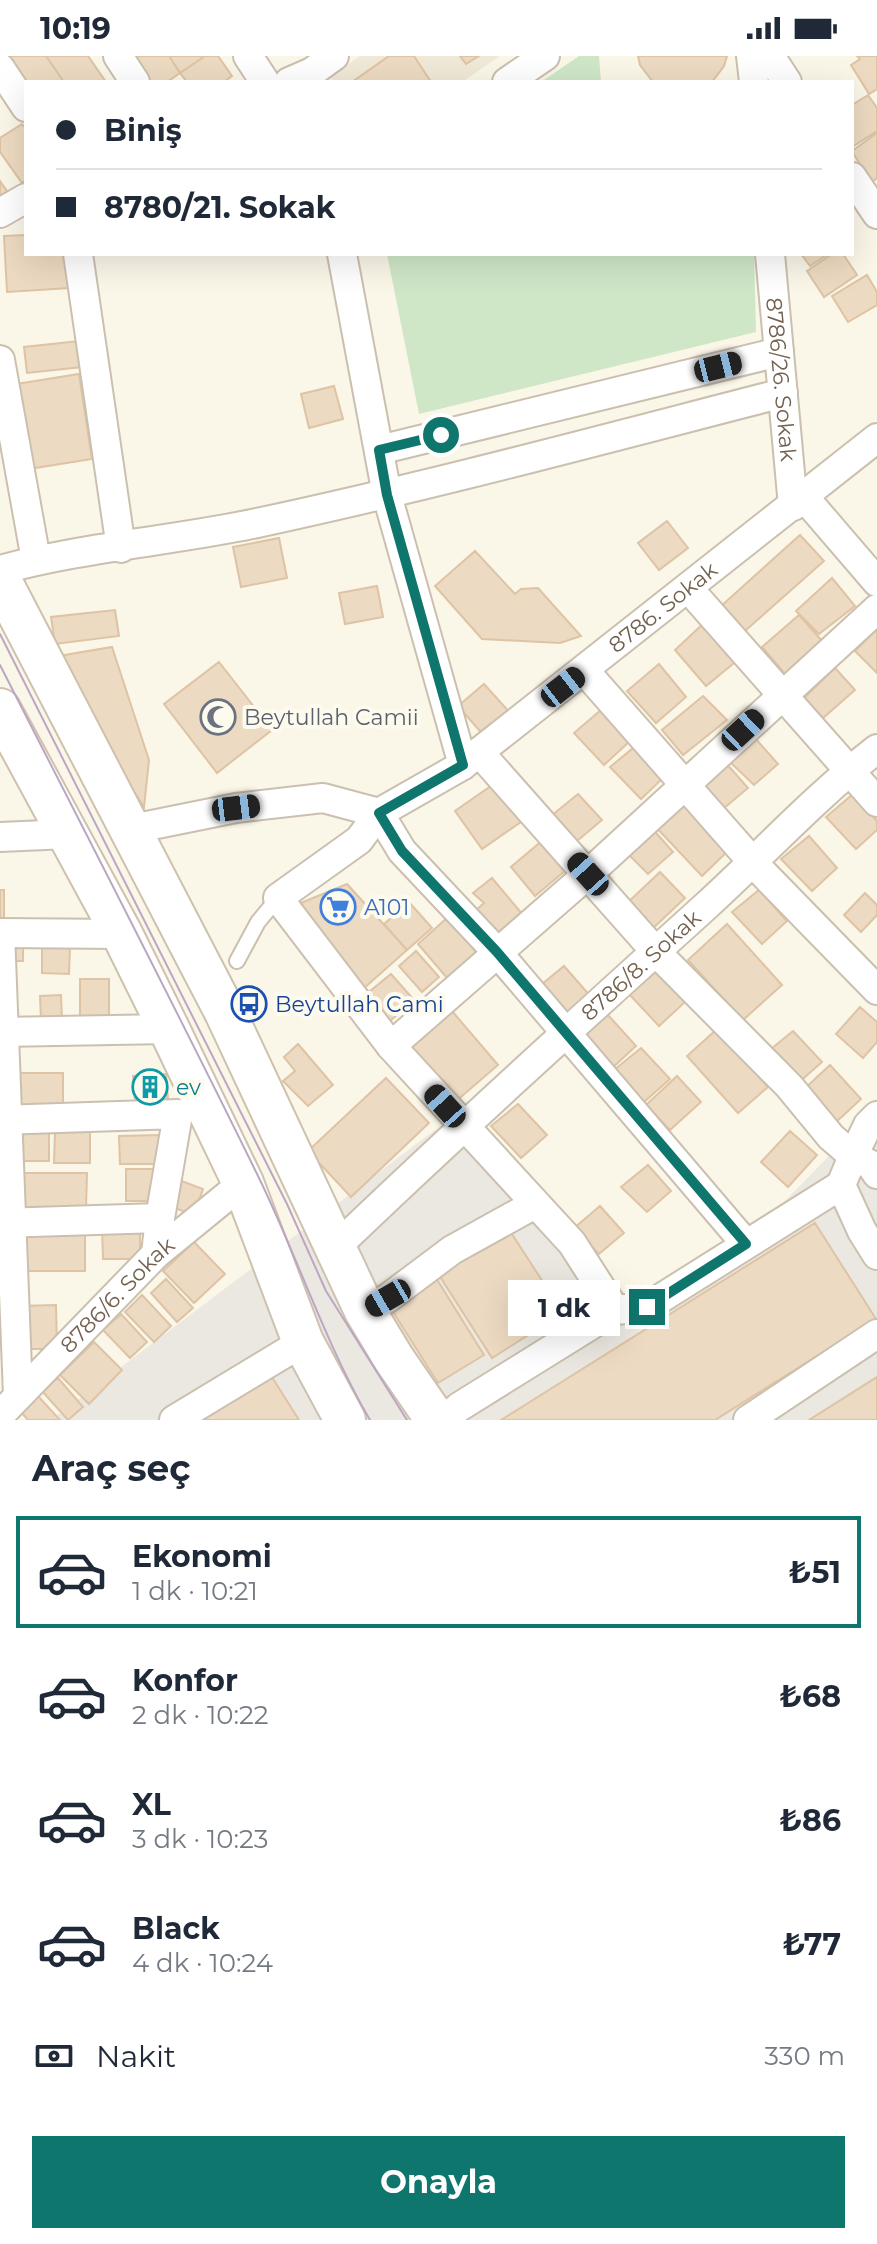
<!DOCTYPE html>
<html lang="tr">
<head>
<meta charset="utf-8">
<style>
  :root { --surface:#fff; --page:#f6f6f7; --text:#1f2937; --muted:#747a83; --line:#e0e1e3; --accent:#0f766e }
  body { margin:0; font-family:Montserrat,sans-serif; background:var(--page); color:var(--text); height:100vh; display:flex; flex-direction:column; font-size:30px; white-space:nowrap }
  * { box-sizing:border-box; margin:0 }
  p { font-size:26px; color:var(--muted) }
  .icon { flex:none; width:44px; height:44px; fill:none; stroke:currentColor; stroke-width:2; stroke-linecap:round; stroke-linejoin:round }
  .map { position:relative; height:1364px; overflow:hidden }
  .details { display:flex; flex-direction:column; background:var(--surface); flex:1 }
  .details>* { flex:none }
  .top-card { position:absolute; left:24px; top:24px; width:830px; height:176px; border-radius:0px; box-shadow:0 8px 32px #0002; display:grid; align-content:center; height:176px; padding:0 32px; background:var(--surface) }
  .end { position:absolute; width:36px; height:36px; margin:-18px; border:10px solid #0f766e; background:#fff; box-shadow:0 0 0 4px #fff }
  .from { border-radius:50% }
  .bubble { position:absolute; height:56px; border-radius:0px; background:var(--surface); box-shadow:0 8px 32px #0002; font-size:26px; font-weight:700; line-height:56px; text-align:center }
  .car { position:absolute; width:24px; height:48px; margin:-24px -12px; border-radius:10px; box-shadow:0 0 6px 2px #0007; background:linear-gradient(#222 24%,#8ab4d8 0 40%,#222 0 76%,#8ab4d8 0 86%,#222 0) }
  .top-card b { display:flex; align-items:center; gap:28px; height:76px; font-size:30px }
  .top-card b+b { border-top:2px solid var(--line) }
  .top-card i { width:20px; height:20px; background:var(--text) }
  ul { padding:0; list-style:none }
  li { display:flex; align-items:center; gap:24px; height:112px; margin:0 16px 12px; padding:0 16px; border:4px solid transparent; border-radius:0px }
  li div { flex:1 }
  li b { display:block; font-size:30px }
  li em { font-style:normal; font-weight:700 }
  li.on { border-color:var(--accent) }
  li>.icon { width:72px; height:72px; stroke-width:1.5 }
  h2 { padding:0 32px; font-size:36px; line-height:96px }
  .pay { display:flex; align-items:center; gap:20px; height:88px; padding:0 32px; font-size:30px }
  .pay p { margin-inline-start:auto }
  .cta { display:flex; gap:16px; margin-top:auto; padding:16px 32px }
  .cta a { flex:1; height:92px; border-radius:0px; background:var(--accent); color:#fff; font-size:32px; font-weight:700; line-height:92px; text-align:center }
  .status { display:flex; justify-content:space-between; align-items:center; height:56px; padding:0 40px; background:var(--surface); direction:ltr }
  .status svg { height:22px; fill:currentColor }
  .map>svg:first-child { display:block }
  .residential { fill:#f1e9d7 }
  .industrial { fill:#ebe8e1 }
  .green { fill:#cfe7c7 }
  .building { fill:#eddac2; stroke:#dec3a4; stroke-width:2 }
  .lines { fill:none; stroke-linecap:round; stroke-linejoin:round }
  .lane-casing { stroke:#cbc0af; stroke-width:18 }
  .street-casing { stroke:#cbc0af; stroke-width:32 }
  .secondary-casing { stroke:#cec1ad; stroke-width:44 }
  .lane { stroke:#fff; stroke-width:14 }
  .street { stroke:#fff; stroke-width:28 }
  .secondary { stroke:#fff; stroke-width:40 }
  .tram { stroke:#bba7c3; stroke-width:2 }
  .route { stroke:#0f766e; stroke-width:10 }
  .labels { text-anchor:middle; stroke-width:8; stroke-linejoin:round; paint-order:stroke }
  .street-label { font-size:22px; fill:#72614e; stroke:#fdfaee }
  .worship-label { font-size:22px; fill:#5b616d; stroke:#fdfaee; text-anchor:start }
  .shop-label { font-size:22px; fill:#366cbe; stroke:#fdfaee; text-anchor:start }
  .transit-label { font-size:22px; fill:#164399; stroke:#fdfaee; text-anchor:start }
  .culture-label { font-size:22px; fill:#0d838f; stroke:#fdfaee; text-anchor:start }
</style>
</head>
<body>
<div class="status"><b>10:19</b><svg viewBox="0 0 49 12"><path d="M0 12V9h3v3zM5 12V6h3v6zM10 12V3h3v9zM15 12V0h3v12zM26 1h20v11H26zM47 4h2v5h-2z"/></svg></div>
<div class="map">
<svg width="877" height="1364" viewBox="0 0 877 1364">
  <rect width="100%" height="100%" fill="#faf6e8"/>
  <path class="residential" d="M360 0H500L462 26H333L331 20Z"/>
  <path class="industrial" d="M877 1051V1364H51L464 1052 632 1246 784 1146Z"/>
  <path class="green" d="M579 0H599L601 26H541Z
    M387 198H754L756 276 419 358Z"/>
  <path class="building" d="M0 0H46L64 26H26Z
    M46 0H88L106 26H64Z
    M130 0H169L180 17 167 26H148Z
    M169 0H205L180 17Z
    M205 0H218L232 20 224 26H187L180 17Z
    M389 0H414L431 26H352Z
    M460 0H479L466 8Z
    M638 0H727L724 10 712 26H653L640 9Z
    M857 0H877V33L869 38 851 9 860 3Z
    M868 39 877 52V75L852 91V49Z
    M22 68 26 73V124L22 127 0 96V82Z
    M877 77V122L871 127 852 95Z
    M0 125 9 138 0 143Z
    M26 179V198H67L69 232 7 236 4 180Z
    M801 198H828L810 210Z
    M832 198H843L857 219 824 241 807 215Z
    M867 219 877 236V249L848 266 832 240Z
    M79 285 82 311 27 317 24 291Z
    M79 318 92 403 29 413 16 328Z
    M334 330 343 363 309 372 301 338Z
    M667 465 688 492 659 514 638 487Z
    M800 479 824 505 745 575 720 551Z
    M279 482 287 522 241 531 233 491Z
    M475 495 515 538 521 533 538 532 581 580 560 587 482 583 435 530Z
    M832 522 855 550 819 578 796 555Z
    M377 530 383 561 345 568 339 537Z
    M115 554 119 580 55 588 51 561Z
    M799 559 823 586 786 619 762 591Z
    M705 566 739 603 706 630 675 594Z
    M877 573V617L855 595Z
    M112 591 149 704 144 751 47 602Z
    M219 606 272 674 217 717 164 648Z
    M659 608 686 641 656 667 627 635Z
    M835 612 855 634 823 662 804 642Z
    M484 628 512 659 486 682 458 650Z
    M703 640 727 664 683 699 662 674Z
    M601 654 629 686 604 709 574 677Z
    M755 682 778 708 754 729 728 704Z
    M638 688 666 719 641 743 610 711Z
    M725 706 748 732 723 753 697 728Z
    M501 723 528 761 482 793 455 755Z
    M578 738 602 764 577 785 551 760Z
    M853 738 877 765V774L856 793 826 761Z
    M683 740 731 792 702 820 653 768Z
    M650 770 673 796 648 818 623 793Z
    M809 780 837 812 812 835 781 803Z
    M543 784 567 813 535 840 511 811Z
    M660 816 685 842 649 876 624 850Z
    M492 822 523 859 498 881 476 854 484 847 473 837Z
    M347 828 407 894 363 933 296 849Z
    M0 834H4V864L0 865Z
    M759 834 787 865 762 888 732 856Z
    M865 837 877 849V859L861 876 844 859Z
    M409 846 432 872 407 894 384 868Z
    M447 862 478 898 448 923 418 888Z
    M727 868 782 929 743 964 688 904Z
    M42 889 70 890 69 918 42 917Z
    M3 890H23V905H3Z
    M416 895 439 921 422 936 399 910Z
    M564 910 592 942 567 965 536 933Z
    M657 915 685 946 659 970 629 938Z
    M391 918 414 944 390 965 364 940Z
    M80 923H109V963H80Z
    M61 939 62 963 41 964 40 940Z
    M860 951 877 966V986L863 1002 836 978Z
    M452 955 498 1009 455 1046 408 992Z
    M608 959 636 990 611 1013 581 981Z
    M716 974 768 1031 738 1057 687 1000Z
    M793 975 822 1006 796 1029 766 997Z
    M298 988 333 1029 308 1050 283 1025 295 1015 284 1001Z
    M641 992 670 1023 644 1046 614 1014Z
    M830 1009 861 1043 834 1068 803 1034Z
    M10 1017H63V1057H10Z
    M166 1018 168 1043 135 1045 133 1020Z
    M677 1020 701 1046 670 1074 646 1049Z
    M386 1022 429 1067 351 1141 308 1095Z
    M518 1048 547 1079 521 1102 491 1070Z
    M790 1075 817 1099 788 1131 761 1106Z
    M55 1076H90V1107H54Z
    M12 1077H49V1105H13Z
    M161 1079 162 1108H120L119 1080Z
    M648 1109 671 1135 647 1156 621 1131Z
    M126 1113H159V1145H126Z
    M13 1117H87L86 1152H13Z
    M176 1123 203 1133 194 1159 166 1149Z
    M600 1150 624 1177 599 1198 573 1173Z
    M815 1167 876 1263 715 1364H501Z
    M102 1170H140V1203H103Z
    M17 1174H85V1215H17Z
    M510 1175 563 1257 492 1302 439 1219Z
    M194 1186 225 1218 194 1247 163 1215Z
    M436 1222 484 1299 438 1327 390 1251Z
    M166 1223 193 1252 177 1266 151 1237Z
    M142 1239 171 1270 154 1286 125 1256Z
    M56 1249 57 1293H21L19 1250Z
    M121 1258 147 1286 130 1302 103 1274Z
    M94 1286 122 1314 89 1348 60 1319Z
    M270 1318 299 1364H197Z
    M877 1321V1364H809Z
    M58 1322 83 1351 68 1364 42 1335Z
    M38 1340 60 1364H28L21 1356Z"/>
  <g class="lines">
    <defs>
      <path id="lane" d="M237 905 258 866 278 842"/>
      <g id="street">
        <path d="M118 0 135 26"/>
        <path d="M248 0 265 26"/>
        <path d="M751 0 754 26"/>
        <path d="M770 0 787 26"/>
        <path d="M0 12 26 51"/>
        <path d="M289 26 312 16 334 0"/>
        <path d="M507 26 545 0"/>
        <path d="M852 121 877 158"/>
        <path d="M0 157 26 142"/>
        <path d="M78 198 121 492"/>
        <path d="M342 198 387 439 463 709"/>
        <path id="s1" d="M770 198 793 450"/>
        <path d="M0 304 36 504"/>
        <path d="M379 394 779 296"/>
        <path d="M804 441 877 526"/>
        <path d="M0 514C82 491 173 485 257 467 434 429 608 382 783 337"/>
        <path d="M688 532 877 746"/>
        <path d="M584 614 758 812 877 934"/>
        <path d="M479 696 656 896 789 1030 831 1081 853 1100 841 1129 862 1175 877 1199"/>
        <path d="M132 773 236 752 323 742 379 757 402 795 497 896 746 1188"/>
        <path d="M0 781 68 778"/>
        <path d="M0 877 18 1339"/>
        <path d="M0 877 122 878"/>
        <path d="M0 976 169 973"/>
        <path d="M391 990 588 818 877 553"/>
        <path d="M877 1060 868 1069 853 1100 871 1109 877 1118"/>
        <path d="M0 1064 178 1058 160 1162 156 1198"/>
        <path d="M0 1167 160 1162"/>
        <path id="s2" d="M334 1193C456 1076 581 963 706 850 763 798 816 740 877 693"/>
        <path id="s3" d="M615 1254 572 1187 391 990 278 842 359 784 379 757 463 709 479 696 877 382"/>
        <path d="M365 1255 388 1242 452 1194 535 1148"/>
        <path id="s4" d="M0 1359 156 1198 243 1127"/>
        <path d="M174 1364 303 1286"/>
        <path d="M444 1364 459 1351 615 1254 647 1251 841 1129"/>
        <path d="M748 1364 877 1278"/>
      </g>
      <path id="secondary" d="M0 523 225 956 365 1255 394 1303 436 1364
        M0 653 122 878 169 973 243 1127 303 1286 345 1364"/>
    </defs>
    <use href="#lane" class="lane-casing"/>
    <use href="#street" class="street-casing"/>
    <use href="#secondary" class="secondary-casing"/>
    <use href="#lane" class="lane"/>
    <use href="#street" class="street"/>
    <use href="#secondary" class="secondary"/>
    <path class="tram" d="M0 578 287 1148 326 1235 407 1364
      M0 609C87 780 175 950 259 1122 298 1202 325 1287 370 1364"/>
  </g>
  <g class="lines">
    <path class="route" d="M441 379 379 394 387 439 463 709 379 757 402 795 497 896 746 1188 647 1251"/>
  </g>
  <defs>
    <symbol id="mosque-ring" viewBox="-11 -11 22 22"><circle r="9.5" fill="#fdfaee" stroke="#6b7280" stroke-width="1.5"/><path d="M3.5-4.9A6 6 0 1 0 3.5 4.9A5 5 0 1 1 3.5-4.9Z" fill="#6b7280"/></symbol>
    <symbol id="supermarket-ring" viewBox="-11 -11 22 22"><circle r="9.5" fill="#fdfaee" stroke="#3f7fe0" stroke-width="1.5"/><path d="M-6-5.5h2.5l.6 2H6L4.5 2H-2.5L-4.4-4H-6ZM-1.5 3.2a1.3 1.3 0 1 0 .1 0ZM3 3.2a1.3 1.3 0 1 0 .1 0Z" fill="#3f7fe0"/></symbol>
    <symbol id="bus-ring" viewBox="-11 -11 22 22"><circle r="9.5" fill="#fdfaee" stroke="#1a4fb4" stroke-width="1.5"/><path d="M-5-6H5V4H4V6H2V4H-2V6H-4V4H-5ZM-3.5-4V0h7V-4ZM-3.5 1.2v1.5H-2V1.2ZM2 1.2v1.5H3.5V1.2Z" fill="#1a4fb4"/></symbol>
    <symbol id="building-ring" viewBox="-11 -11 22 22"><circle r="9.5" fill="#fdfaee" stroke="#0f9aa8" stroke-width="1.5"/><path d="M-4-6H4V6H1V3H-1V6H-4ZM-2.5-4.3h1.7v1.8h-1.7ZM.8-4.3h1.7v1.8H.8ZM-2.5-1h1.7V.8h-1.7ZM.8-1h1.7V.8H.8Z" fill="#0f9aa8"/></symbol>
  </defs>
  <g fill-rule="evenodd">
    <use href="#mosque-ring" x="198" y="641" width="40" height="40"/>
    <use href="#supermarket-ring" x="318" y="831" width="40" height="40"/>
    <use href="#bus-ring" x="229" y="928" width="40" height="40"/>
    <use href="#building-ring" x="130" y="1011" width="40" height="40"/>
  </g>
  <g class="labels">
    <g class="street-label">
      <text dy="8" stroke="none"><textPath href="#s1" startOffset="126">8786/26. Sokak</textPath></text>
      <text dy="8" stroke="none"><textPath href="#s3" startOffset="1018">8786. Sokak</textPath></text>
      <text dy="8" stroke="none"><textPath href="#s2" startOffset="418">8786/8. Sokak</textPath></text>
      <text dy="8" stroke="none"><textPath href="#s4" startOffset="168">8786/6. Sokak</textPath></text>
    </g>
    <g class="worship-label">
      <text x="244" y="669">Beytullah Camii</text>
    </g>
    <g class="shop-label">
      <text x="364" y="859">A101</text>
    </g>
    <g class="transit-label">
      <text x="275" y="956">Beytullah Cami</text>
    </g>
    <g class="culture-label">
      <text x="176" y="1039">ev</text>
    </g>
  </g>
</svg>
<i class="end from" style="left:441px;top:379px"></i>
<i class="end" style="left:647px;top:1251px"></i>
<div class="bubble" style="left:508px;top:1224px;width:112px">1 dk</div>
<i class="car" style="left:718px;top:311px;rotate:76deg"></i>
<i class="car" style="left:563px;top:631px;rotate:52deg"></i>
<i class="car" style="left:743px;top:674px;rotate:47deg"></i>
<i class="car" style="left:236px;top:752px;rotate:83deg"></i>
<i class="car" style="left:588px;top:818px;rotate:318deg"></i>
<i class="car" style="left:445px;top:1050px;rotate:318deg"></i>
<i class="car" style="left:388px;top:1242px;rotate:240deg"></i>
<div class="top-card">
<b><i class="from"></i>Biniş</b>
<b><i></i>8780/21. Sokak</b>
</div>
</div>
<section class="details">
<h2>Araç seç</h2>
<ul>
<li class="on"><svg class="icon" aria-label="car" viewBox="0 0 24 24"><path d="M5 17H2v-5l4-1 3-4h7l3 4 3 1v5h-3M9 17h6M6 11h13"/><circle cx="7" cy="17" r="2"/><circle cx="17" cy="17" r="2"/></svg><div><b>Ekonomi</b><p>1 dk · 10:21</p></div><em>₺51</em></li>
<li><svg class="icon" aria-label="car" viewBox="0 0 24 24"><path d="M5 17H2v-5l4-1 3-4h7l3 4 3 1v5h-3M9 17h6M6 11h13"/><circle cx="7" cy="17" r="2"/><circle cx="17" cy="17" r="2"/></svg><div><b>Konfor</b><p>2 dk · 10:22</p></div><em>₺68</em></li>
<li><svg class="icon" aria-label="car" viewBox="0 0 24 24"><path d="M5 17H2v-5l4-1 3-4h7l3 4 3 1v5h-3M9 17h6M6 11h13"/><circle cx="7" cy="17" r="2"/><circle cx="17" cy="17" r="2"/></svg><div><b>XL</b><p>3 dk · 10:23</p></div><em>₺86</em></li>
<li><svg class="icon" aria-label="car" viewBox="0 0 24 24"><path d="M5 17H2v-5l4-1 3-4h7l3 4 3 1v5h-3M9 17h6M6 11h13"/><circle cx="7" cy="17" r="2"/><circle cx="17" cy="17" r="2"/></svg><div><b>Black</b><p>4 dk · 10:24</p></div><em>₺77</em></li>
</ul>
<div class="pay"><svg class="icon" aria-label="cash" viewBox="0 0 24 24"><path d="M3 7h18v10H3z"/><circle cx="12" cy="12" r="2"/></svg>Nakit<p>330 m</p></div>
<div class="cta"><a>Onayla</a></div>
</section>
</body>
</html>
